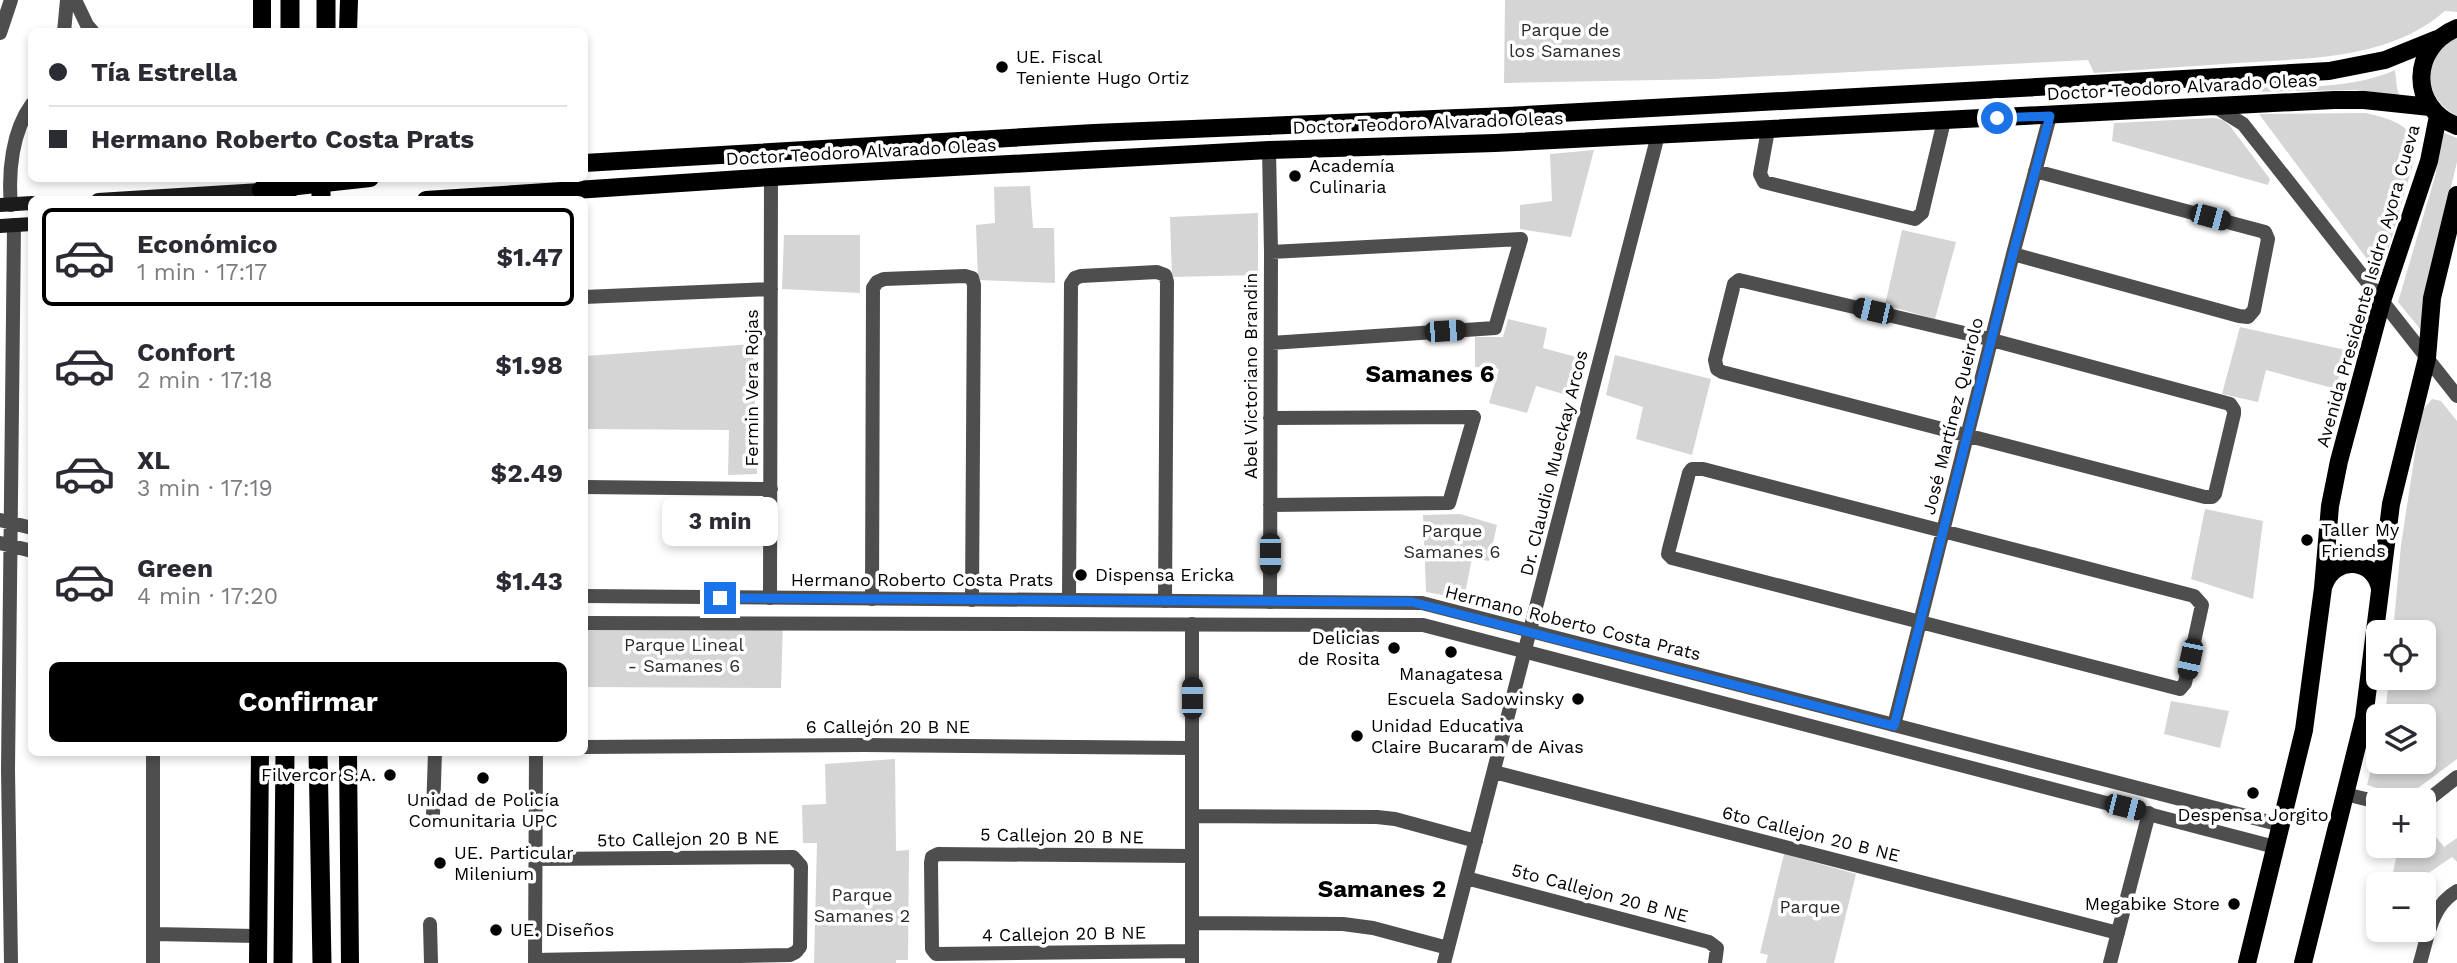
<!DOCTYPE html>
<html lang="es">
<head>
<meta charset="utf-8">
<style>
  :root { --surface:#fff; --page:#f7f7f7; --text:#2b2b33; --muted:#7c7c81; --line:#e1e1e2; --accent:#000 }
  body { margin:0; font-family:"Work Sans",sans-serif; background:var(--page); color:var(--text); height:100vh; display:flex; flex-direction:column; font-size:26px; white-space:nowrap }
  * { box-sizing:border-box; margin:0 }
  p { font-size:23px; color:var(--muted) }
  .icon { flex:none; width:38px; height:38px; fill:none; stroke:currentColor; stroke-width:2; stroke-linecap:round; stroke-linejoin:round }
  .map { position:relative; flex:1; overflow:hidden }
  .panel { position:absolute; left:28px; top:196px; width:560px; height:560px; display:flex; flex-direction:column; background:var(--surface); border-radius:10px; box-shadow:0 4px 10px #0003 }
  .panel>* { flex:none }
  .guide { position:absolute; left:28px; top:28px; width:560px; height:154px; border-radius:10px; box-shadow:0 4px 10px #0003; display:grid; align-content:center; height:154px; padding:0 21px; background:var(--surface) }
  .buttons { position:absolute; left:2366px; top:620px; display:grid; gap:14px }
  .buttons a { display:grid; place-items:center; width:70px; height:70px; border-radius:10px; background:var(--surface); box-shadow:0 4px 10px #0003; font-size:35px }
  .end { position:absolute; width:32px; height:32px; margin:-16px; border:9px solid #1a73e8; background:#fff; box-shadow:0 0 0 4px #fff }
  .from { border-radius:50% }
  .bubble { position:absolute; height:49px; border-radius:10px; background:var(--surface); box-shadow:0 4px 10px #0003; font-size:23px; font-weight:700; line-height:49px; text-align:center }
  .car { position:absolute; width:21px; height:42px; margin:-21px -10px; border-radius:9px; box-shadow:0 0 5px 2px #0007; background:linear-gradient(#222 24%,#8ab4d8 0 40%,#222 0 76%,#8ab4d8 0 86%,#222 0) }
  .guide b { display:flex; align-items:center; gap:24px; height:66px; font-size:26px }
  .guide b+b { border-top:2px solid var(--line) }
  .guide i { width:18px; height:18px; background:var(--text) }
  ul { padding:12px 0 0; list-style:none }
  li { display:flex; align-items:center; gap:21px; height:98px; margin:0 14px 10px; padding:0 7px; border:4px solid transparent; border-radius:10px }
  li div { flex:1 }
  li b { display:block; font-size:26px }
  li em { font-style:normal; font-weight:700 }
  li.on { border-color:var(--accent) }
  li>.icon { width:63px; height:63px; stroke-width:1.5 }
  .primary-button { display:flex; gap:14px; margin-top:auto; padding:14px 21px }
  .primary-button a { flex:1; height:80px; border-radius:10px; background:var(--accent); color:#fff; font-size:28px; font-weight:700; line-height:80px; text-align:center }
  .map>svg:first-child { display:block }
  .green { fill:#d5d5d5 }
  .lines { fill:none; stroke-linecap:round; stroke-linejoin:round }
  .minor { stroke:#4e4e4e; stroke-width:14 }
  .tertiary { stroke:#4e4e4e; stroke-width:14 }
  .secondary { stroke:#1b1b1b; stroke-width:14 }
  .primary { stroke:#000; stroke-width:18 }
  .trunk { stroke:#000; stroke-width:19 }
  .route { stroke:#1a73e8; stroke-width:9 }
  .poi-dot { fill:#000; stroke:#fff; stroke-width:2.5 }
  .labels { text-anchor:middle; stroke-width:7; stroke-linejoin:round; paint-order:stroke }
  .park-label { font-size:18px; fill:#2c2c2c; stroke:#fff }
  .poi-label { font-size:18px; fill:#000; stroke:#fff; text-anchor:start }
  .street-label { font-size:18px; fill:#000; stroke:#fff }
  .district-label { font-size:24px; font-weight:bold; fill:#000; stroke:#fff }
</style>
</head>
<body>
<div class="map">
<svg width="2457" height="963" viewBox="0 0 2457 963">
  <rect width="100%" height="100%" fill="#fff"/>
  <path class="green" d="M1505 0H2457V12L2445 11C2389 60 2308 58 2238 63 2190 66 2142 70 2094 73L2088 60 1712 79 1504 83Z
    M2457 37V116C2435 104 2424 84 2434 60 2437 55 2438 49 2442 46 2446 42 2452 39 2457 37Z
    M2395 70 2397 88 2400 98 2356 90 2249 92V88C2298 86 2350 90 2395 70Z
    M2366 113C2381 117 2404 121 2412 137 2415 144 2414 154 2414 161L2382 271H2376L2259 114Z
    M2214 118 2223 120 2230 126 2270 179 2268 185 2112 141 2114 123Z
    M2439 131 2457 138V162L2438 242 2425 335 2398 302 2436 173Z
    M1594 150 1571 237 1520 229V205L1552 201 1550 154Z
    M1030 186 1033 228H1054L1055 283 978 280 976 225 995 223 994 187Z
    M1258 213V275L1172 277 1170 217Z
    M1902 230 1956 242 1935 319 1885 305Z
    M784 235H860V293L782 289Z
    M1508 319 1547 328 1543 348 1587 360 1577 398 1536 386 1527 413 1489 403 1499 369 1475 367V337H1503Z
    M2240 327 2346 350 2336 389 2266 370 2258 402 2222 394Z
    M753 344 757 474 728 475 729 430 585 429V356Z
    M1615 355 1711 379 1692 455 1636 439 1643 407 1606 395Z
    M2432 399 2441 401 2457 421V759L2406 797 2367 785 2378 743V761H2424V716H2385L2389 677H2424V632H2393L2401 545 2420 420 2423 410Z
    M2205 509 2263 521 2253 599 2191 579Z
    M1460 514 1497 525 1489 561 1472 558 1464 599 1426 592 1423 515Z
    M585 623H783L781 688 585 687Z
    M2171 701 2229 711 2220 748 2164 734Z
    M895 759 896 851 909 850 908 960H896V963H814L817 843H803L802 805 826 804 825 764Z
    M2424 822 2444 847 2457 838V862L2452 857 2430 872 2424 890V884H2402L2391 881 2399 845H2424Z
    M1784 854 1856 874 1834 963H1766L1768 955 1760 953Z"/>
  <g class="lines">
    <path class="minor" d="M75 0 87 25 93 32
      M64 32 67 0
      M0 33 11 0
      M2213 108 2219 109 2243 124 2427 358
      M1768 130 1760 174 1764 182 1915 219 1922 213 1944 121
      M1269 150 1271 252 1270 602
      M11 205C8 172 12 131 32 104
      M2013 254 2239 316 2248 317 2254 310 2268 239 2265 232 2035 171
      M1739 280 1977 336 2230 404 2234 410V414L2215 494 2212 497H2205L1722 372 1717 369 1715 360 1734 284Z
      M584 297 771 289
      M1271 343 1495 328 1521 239 1271 252
      M1692 469H1703L2194 596 2202 605 2185 683 2180 689 2176 688 1672 558 1668 554 1669 549 1689 473Z
      M584 487 771 489
      M1270 505 1449 503 1474 417 1270 418
      M0 520 32 528
      M0 543 32 551
      M770 598 771 177
      M872 599 873 288 877 282 884 279 965 276 972 278 974 285 972 600
      M1069 600 1071 284 1075 278 1081 276 1157 272 1165 275 1167 282 1165 601
      M1894 725 2013 254 2050 116
      M584 747 864 745 1192 748
      M1494 772 2118 933
      M2345 794 2378 802
      M2424 803 2457 777
      M433 814 435 752
      M1192 816 1377 817 1395 819 1476 841
      M1192 856 938 854 932 857 931 863 932 949 936 954 1192 951
      M1466 878 1709 942 1717 948 1715 963
      M1192 923 1343 924 1373 928 1448 948
      M430 924 431 963
      M153 934 258 936
      M535 960 790 955 796 952 800 947 801 866 793 857 536 859
      M11 963 8 770 14 225
      M153 963V752
      M535 963 536 752
      M1192 963V624
      M1444 963 1658 135
      M2110 963 2149 813
      M2420 963C2428 936 2431 906 2457 891"/>
    <path class="tertiary" d="M2427 358 2457 396
      M584 596 1422 603 2281 825
      M584 623 1423 625 2275 847"/>
    <path class="secondary" d="M98 200 261 190
      M0 205 32 203
      M0 226 32 224"/>
    <path class="primary" d="M2457 28C2410 47 2409 108 2457 126
      M262 32V0
      M348 32 349 0
      M584 163 1094 133 1507 116 2329 71 2385 60 2437 39
      M261 190 370 178
      M426 200 771 177 1269 150 1495 143 2334 100H2364L2430 107
      M2324 585C2334 555 2375 558 2380 589
      M348 752 350 963
      M258 963 260 752
      M2247 963 2304 730 2323 588 2330 506 2339 461 2382 301 2429 161 2438 116
      M2303 963 2364 718 2391 504 2427 358 2432 298 2457 195"/>
    <path class="trunk" d="M290 32V0
      M326 32V0
      M321 178V200
      M287 200V178
      M318 752 322 963
      M283 963 285 752"/>
  </g>
  <g class="lines">
    <path class="route" d="M720 598 1412 602 1894 726 2013 254 2050 116 1997 118"/>
  </g>
  <g class="poi-dot">
    <circle cx="1002" cy="67" r="7"/>
    <circle cx="1295" cy="176" r="7"/>
    <circle cx="2307" cy="540" r="7"/>
    <circle cx="1081" cy="575" r="7"/>
    <circle cx="1394" cy="648" r="7"/>
    <circle cx="1451" cy="652" r="7"/>
    <circle cx="1578" cy="699" r="7"/>
    <circle cx="1357" cy="736" r="7"/>
    <circle cx="390" cy="775" r="7"/>
    <circle cx="483" cy="778" r="7"/>
    <circle cx="2253" cy="793" r="7"/>
    <circle cx="440" cy="863" r="7"/>
    <circle cx="2234" cy="904" r="7"/>
    <circle cx="496" cy="930" r="7"/>
  </g>
  <g class="labels">
    <g class="park-label">
      <text x="1565" y="36">Parque de<tspan x="1565" dy="21">los Samanes</tspan></text>
      <text x="1452" y="537">Parque<tspan x="1452" dy="21">Samanes 6</tspan></text>
      <text x="684" y="651">Parque Lineal<tspan x="684" dy="21">- Samanes 6</tspan></text>
      <text x="862" y="901">Parque<tspan x="862" dy="21">Samanes 2</tspan></text>
      <text x="1810" y="913">Parque</text>
    </g>
    <g class="poi-label">
      <text x="1016" y="63">UE. Fiscal<tspan x="1016" dy="21">Teniente Hugo Ortiz</tspan></text>
      <text x="1309" y="172">Academía<tspan x="1309" dy="21">Culinaria</tspan></text>
      <text x="2321" y="536">Taller My<tspan x="2321" dy="21">Friends</tspan></text>
      <text x="1095" y="581">Dispensa Ericka</text>
      <text x="1380" y="644" text-anchor="end">Delicias<tspan x="1380" dy="21">de Rosita</tspan></text>
      <text x="1451" y="680" text-anchor="middle">Managatesa</text>
      <text x="1564" y="705" text-anchor="end">Escuela Sadowinsky</text>
      <text x="1371" y="732">Unidad Educativa<tspan x="1371" dy="21">Claire Bucaram de Aivas</tspan></text>
      <text x="376" y="781" text-anchor="end">Filvercor S.A.</text>
      <text x="483" y="806" text-anchor="middle">Unidad de Policía<tspan x="483" dy="21">Comunitaria UPC</tspan></text>
      <text x="2253" y="821" text-anchor="middle">Despensa Jorgito</text>
      <text x="454" y="859">UE. Particular<tspan x="454" dy="21">Milenium</tspan></text>
      <text x="2220" y="910" text-anchor="end">Megabike Store</text>
      <text x="510" y="936">UE. Diseños</text>
    </g>
    <g class="street-label">
      <text transform="translate(2182 87) rotate(-3)" y="6">Doctor Teodoro Alvarado Oleas</text>
      <text transform="translate(1428 123) rotate(-2)" y="6">Doctor Teodoro Alvarado Oleas</text>
      <text transform="translate(861 152) rotate(-3)" y="6">Doctor Teodoro Alvarado Oleas</text>
      <text transform="translate(2368 286) rotate(-74)" y="6">Avenida Presidente Isidro Ayora Cueva</text>
      <text transform="translate(1251 376) rotate(-90)" y="6">Abel Victoriano Brandin</text>
      <text transform="translate(752 388) rotate(-90)" y="6">Fermin Vera Rojas</text>
      <text transform="translate(1953 416) rotate(-76)" y="6">José Martínez Queirolo</text>
      <text transform="translate(1554 463) rotate(-76)" y="6">Dr. Claudio Mueckay Arcos</text>
      <text x="922" y="586">Hermano Roberto Costa Prats</text>
      <text transform="translate(1573 623) rotate(14)" y="6">Hermano Roberto Costa Prats</text>
      <text x="888" y="733">6 Callejón 20 B NE</text>
      <text transform="translate(1811 834) rotate(14)" y="6">6to Callejon 20 B NE</text>
      <text transform="translate(1062 836) rotate(1)" y="6">5 Callejon 20 B NE</text>
      <text transform="translate(688 839) rotate(-1)" y="6">5to Callejon 20 B NE</text>
      <text transform="translate(1600 893) rotate(15)" y="6">5to Callejon 20 B NE</text>
      <text transform="translate(1064 934) rotate(-1)" y="6">4 Callejon 20 B NE</text>
    </g>
    <g class="district-label">
      <text x="1430" y="382">Samanes 6</text>
      <text x="1382" y="897">Samanes 2</text>
    </g>
  </g>
</svg>
<div class="buttons">
<a><svg class="icon" aria-label="locate" viewBox="0 0 24 24"><circle cx="12" cy="12" r="6"/><path d="M12 2v4M12 18v4M2 12h4M18 12h4"/></svg></a>
<a><svg class="icon" aria-label="layers" viewBox="0 0 24 24"><path d="M12 4l9 5-9 5-9-5zM3 14l9 5 9-5"/></svg></a>
<a>+</a>
<a>−</a>
</div>
<i class="end from" style="left:1997px;top:118px"></i>
<i class="end" style="left:720px;top:598px"></i>
<div class="bubble" style="left:662px;top:497px;width:116px">3 min</div>
<i class="car" style="left:2210px;top:217px;rotate:105deg"></i>
<i class="car" style="left:1873px;top:311px;rotate:283deg"></i>
<i class="car" style="left:1445px;top:331px;rotate:86deg"></i>
<i class="car" style="left:1270px;top:554px;rotate:180deg"></i>
<i class="car" style="left:2190px;top:659px;rotate:192deg"></i>
<i class="car" style="left:1192px;top:698px;rotate:0deg"></i>
<i class="car" style="left:2125px;top:807px;rotate:104deg"></i>
<div class="guide">
<b><i class="from"></i>Tía Estrella</b>
<b><i></i>Hermano Roberto Costa Prats</b>
</div>
<section class="panel">
<ul>
<li class="on"><svg class="icon" aria-label="car" viewBox="0 0 24 24"><path d="M5 17H2v-5l4-1 3-4h7l3 4 3 1v5h-3M9 17h6M6 11h13"/><circle cx="7" cy="17" r="2"/><circle cx="17" cy="17" r="2"/></svg><div><b>Económico</b><p>1 min · 17:17</p></div><em>$1.47</em></li>
<li><svg class="icon" aria-label="car" viewBox="0 0 24 24"><path d="M5 17H2v-5l4-1 3-4h7l3 4 3 1v5h-3M9 17h6M6 11h13"/><circle cx="7" cy="17" r="2"/><circle cx="17" cy="17" r="2"/></svg><div><b>Confort</b><p>2 min · 17:18</p></div><em>$1.98</em></li>
<li><svg class="icon" aria-label="car" viewBox="0 0 24 24"><path d="M5 17H2v-5l4-1 3-4h7l3 4 3 1v5h-3M9 17h6M6 11h13"/><circle cx="7" cy="17" r="2"/><circle cx="17" cy="17" r="2"/></svg><div><b>XL</b><p>3 min · 17:19</p></div><em>$2.49</em></li>
<li><svg class="icon" aria-label="car" viewBox="0 0 24 24"><path d="M5 17H2v-5l4-1 3-4h7l3 4 3 1v5h-3M9 17h6M6 11h13"/><circle cx="7" cy="17" r="2"/><circle cx="17" cy="17" r="2"/></svg><div><b>Green</b><p>4 min · 17:20</p></div><em>$1.43</em></li>
</ul>
<div class="primary-button"><a>Confirmar</a></div>
</section>
</div>
</body>
</html>
